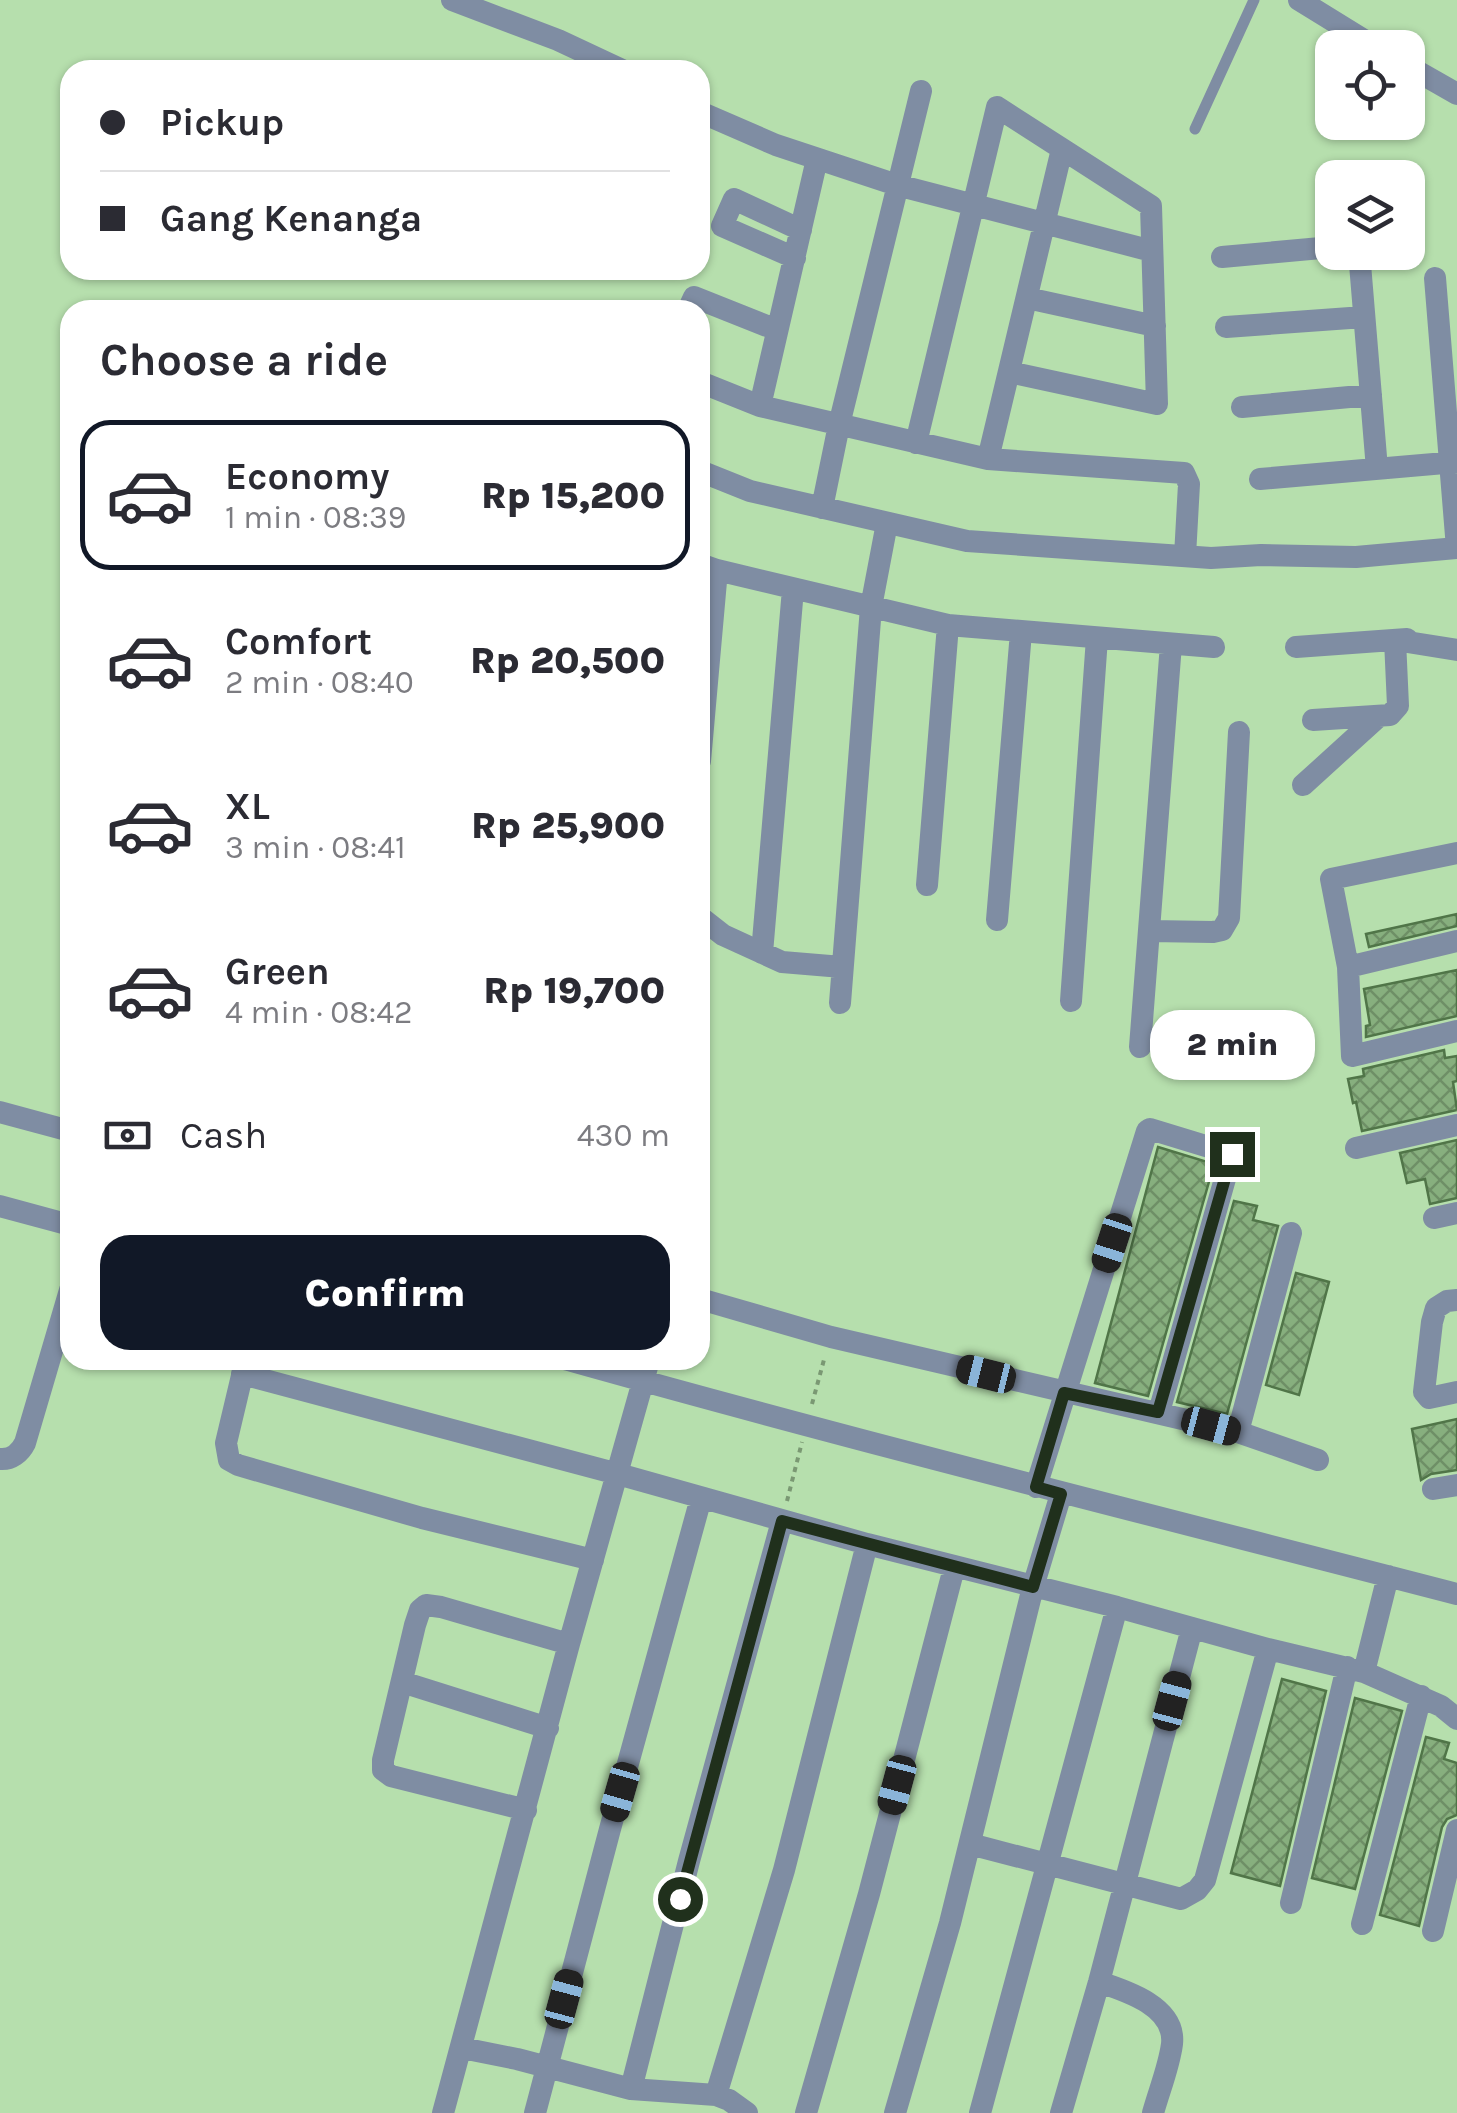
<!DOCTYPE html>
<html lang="en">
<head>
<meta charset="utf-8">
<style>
  :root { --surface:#fff; --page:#f2f2f3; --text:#2b2b33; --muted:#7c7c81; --line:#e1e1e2; --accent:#111827 }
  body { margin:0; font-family:Karla,sans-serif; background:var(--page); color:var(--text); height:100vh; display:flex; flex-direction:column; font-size:38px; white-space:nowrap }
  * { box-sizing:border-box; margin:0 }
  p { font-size:32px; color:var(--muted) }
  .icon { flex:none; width:55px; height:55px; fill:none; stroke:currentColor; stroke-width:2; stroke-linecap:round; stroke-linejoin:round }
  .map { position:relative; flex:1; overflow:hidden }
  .panel { position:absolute; left:60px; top:300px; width:650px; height:1070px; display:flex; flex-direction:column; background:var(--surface); border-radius:30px; box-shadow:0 2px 8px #0004 }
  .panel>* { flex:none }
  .banner { position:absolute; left:60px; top:60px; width:650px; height:220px; border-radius:30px; box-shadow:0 2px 8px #0004; display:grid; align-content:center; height:220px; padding:0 40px; background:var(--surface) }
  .buttons { position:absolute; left:1315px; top:30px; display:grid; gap:20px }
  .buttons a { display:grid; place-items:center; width:110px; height:110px; border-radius:20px; background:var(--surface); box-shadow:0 2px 8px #0004; font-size:50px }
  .end { position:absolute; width:45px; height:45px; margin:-22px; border:12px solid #20301c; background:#fff; box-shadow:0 0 0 5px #fff }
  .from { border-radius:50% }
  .bubble { position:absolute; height:70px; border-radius:30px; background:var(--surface); box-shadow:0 2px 8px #0004; font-size:32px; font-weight:800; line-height:70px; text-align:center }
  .car { position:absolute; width:30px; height:60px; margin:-30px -15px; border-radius:12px; box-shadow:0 0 8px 2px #0007; background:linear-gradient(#222 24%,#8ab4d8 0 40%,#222 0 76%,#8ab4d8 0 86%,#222 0) }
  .banner b { display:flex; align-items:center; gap:35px; height:95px; font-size:38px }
  .banner b+b { border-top:2px solid var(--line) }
  .banner i { width:25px; height:25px; background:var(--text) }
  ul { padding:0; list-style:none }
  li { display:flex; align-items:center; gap:30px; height:150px; margin:0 20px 15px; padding:0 20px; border:5px solid transparent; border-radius:30px }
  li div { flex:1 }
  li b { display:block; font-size:38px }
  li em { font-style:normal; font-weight:800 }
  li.on { border-color:var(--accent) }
  li>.icon { width:90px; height:90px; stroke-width:1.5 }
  h2 { padding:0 40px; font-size:45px; line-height:120px }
  .pay { display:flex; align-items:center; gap:25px; height:110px; padding:0 40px; font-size:38px }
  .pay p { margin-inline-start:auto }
  .primary-button { display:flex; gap:20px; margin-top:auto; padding:20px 40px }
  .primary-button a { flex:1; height:115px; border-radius:30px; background:var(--accent); color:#fff; font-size:40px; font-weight:800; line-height:115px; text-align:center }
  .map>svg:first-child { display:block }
  .building { fill:url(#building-cross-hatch); stroke:#507548; stroke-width:2.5 }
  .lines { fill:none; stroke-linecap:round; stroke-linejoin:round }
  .path { stroke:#7a9873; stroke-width:4; stroke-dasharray:5 5; stroke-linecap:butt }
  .lane { stroke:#7f8da3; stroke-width:11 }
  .street { stroke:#7f8da3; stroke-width:22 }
  .route { stroke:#20301c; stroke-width:12 }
</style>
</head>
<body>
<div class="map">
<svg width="1457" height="2113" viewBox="0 0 1457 2113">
  <defs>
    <pattern id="building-cross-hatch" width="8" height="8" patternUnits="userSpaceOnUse" patternTransform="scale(2.5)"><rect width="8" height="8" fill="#87af7e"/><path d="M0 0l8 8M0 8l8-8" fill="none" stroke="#6e8f66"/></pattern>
  </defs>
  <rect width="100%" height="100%" fill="#b6dfad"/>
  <path class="building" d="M1457 914V926L1369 947 1366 934Z
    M1457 970V1016L1366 1037V1026L1370 1025 1364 989Z
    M1444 1050 1445 1058 1457 1056V1081L1453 1082 1457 1110 1362 1131 1356 1102 1353 1103 1348 1079 1364 1076 1363 1069Z
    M1457 1140V1198L1430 1204 1425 1179 1407 1183 1400 1153Z
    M1158 1147 1214 1164 1148 1396 1095 1383Z
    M1234 1201 1257 1206 1253 1220 1278 1226 1227 1414 1177 1402Z
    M1296 1273 1329 1282 1299 1395 1266 1385Z
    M1457 1419V1470L1431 1474 1421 1480 1412 1429Z
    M1282 1679 1326 1691 1280 1886 1231 1873Z
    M1355 1698 1402 1711 1355 1889 1312 1878Z
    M1426 1737 1449 1743 1444 1759 1457 1763V1815L1447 1819 1442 1827 1419 1926 1380 1915Z"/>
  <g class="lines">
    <path class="path" d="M812 1404 825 1356
      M787 1501 802 1442"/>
    <path class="lane" d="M1195 129 1254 0"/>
    <path class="street" d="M452 0 558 40 622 70
      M1299 0 1377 48
      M1408 66 1457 94
      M700 112 776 145 897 185 1152 251
      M1359 252 1377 469
      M1222 257 1332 247
      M795 258 722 226 734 199 801 230
      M1435 278 1457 548
      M1027 298 1155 326
      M688 310 694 297 777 330
      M1226 327 1364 317
      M700 382 760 406 988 459 1184 473 1189 484 1185 556
      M760 406 817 159
      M1242 407 1371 395
      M916 443 997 107 1151 206 1157 404 1009 372
      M988 459 1062 149
      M700 471 750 491 967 541 1211 558 1261 555 1356 557 1457 548
      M1260 479 1457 462
      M822 508 839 425 921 91
      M700 564 717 570 948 625 1214 647
      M1296 647 1407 639
      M1313 720 1390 715 1398 706 1395 640 1457 650
      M700 761 717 570
      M1303 785 1379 716
      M1457 853 1331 879 1348 967 1352 1056 1457 1031
      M927 885 948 625
      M700 917 723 935 782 962 842 967
      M997 920 1021 632
      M1150 931 1213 932 1222 930 1229 918 1239 732
      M762 953 793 589
      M1348 967 1457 941
      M1071 1001 1097 638
      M840 1003 871 607 887 523
      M1140 1047 1171 644
      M0 1112 70 1131
      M1356 1148 1457 1125
      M0 1206 70 1225
      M1434 1218 1457 1213
      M700 1299 831 1337 1238 1432 1318 1460
      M1457 1300 1447 1301 1436 1308 1432 1322 1424 1392 1429 1398 1457 1392
      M568 1360C863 1443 1160 1517 1457 1594
      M245 1363 226 1443 229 1460 238 1465 422 1518 593 1560
      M242 1374 618 1474 867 1544 1117 1607 1268 1649 1364 1672 1441 1706 1457 1719
      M1238 1432 1291 1233
      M0 1459C11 1460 20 1453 25 1443L70 1290
      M1036 1487 1147 1131 1150 1129 1232 1154 1159 1412
      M1433 1489 1457 1485
      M1364 1672 1388 1576
      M402 1682 548 1728
      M526 1810 391 1776 383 1770V1760L415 1625 420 1610 426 1605 441 1607 569 1644
      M970 1844 1181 1899 1197 1890 1205 1880 1268 1649
      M1291 1903 1347 1667
      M1362 1924 1421 1696
      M1433 1931 1457 1830
      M1099 1982C1127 1991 1176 2007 1172 2044 1169 2067 1159 2091 1153 2113
      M462 2048 517 2059 631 2089 716 2095 729 2100 747 2113
      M631 2089 689 1861 782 1521
      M716 2095 784 1870 867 1544
      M443 2113 569 1644 649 1360
      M535 2113 610 1829 701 1498
      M806 2113 869 1894 954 1568
      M895 2113 950 1923 1033 1587 1061 1494
      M980 2113 1117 1607
      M1061 2113 1099 1982 1192 1628"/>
  </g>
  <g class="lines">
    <path class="route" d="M680 1899 782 1521 1033 1587 1061 1494 1036 1487 1064 1393 1158 1412 1232 1154"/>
  </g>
</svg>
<div class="buttons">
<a><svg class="icon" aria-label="locate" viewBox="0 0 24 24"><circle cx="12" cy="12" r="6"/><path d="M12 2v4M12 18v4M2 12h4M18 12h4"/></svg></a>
<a><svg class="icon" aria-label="layers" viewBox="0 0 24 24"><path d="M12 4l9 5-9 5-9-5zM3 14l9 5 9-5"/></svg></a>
</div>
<i class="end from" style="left:680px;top:1899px"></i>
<i class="end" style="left:1232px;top:1154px"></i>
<div class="bubble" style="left:1150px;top:1010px;width:165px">2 min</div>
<i class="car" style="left:1112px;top:1243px;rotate:198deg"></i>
<i class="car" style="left:986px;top:1374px;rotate:284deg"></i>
<i class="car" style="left:1211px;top:1426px;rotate:105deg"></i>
<i class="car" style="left:1172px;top:1701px;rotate:15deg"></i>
<i class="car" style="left:897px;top:1785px;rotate:195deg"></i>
<i class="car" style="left:620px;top:1792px;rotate:196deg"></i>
<i class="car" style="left:564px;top:1999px;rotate:15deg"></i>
<div class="banner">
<b><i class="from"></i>Pickup</b>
<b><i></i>Gang Kenanga</b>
</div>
<section class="panel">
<h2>Choose a ride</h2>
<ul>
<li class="on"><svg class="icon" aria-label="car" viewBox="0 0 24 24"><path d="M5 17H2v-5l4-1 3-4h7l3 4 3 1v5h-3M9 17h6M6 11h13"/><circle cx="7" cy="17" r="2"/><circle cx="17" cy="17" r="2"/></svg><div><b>Economy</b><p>1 min · 08:39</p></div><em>Rp 15,200</em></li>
<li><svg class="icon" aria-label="car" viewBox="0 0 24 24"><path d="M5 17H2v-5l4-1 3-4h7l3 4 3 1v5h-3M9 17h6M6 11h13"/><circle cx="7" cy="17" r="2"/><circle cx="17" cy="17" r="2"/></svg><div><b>Comfort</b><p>2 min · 08:40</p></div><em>Rp 20,500</em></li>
<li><svg class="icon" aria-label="car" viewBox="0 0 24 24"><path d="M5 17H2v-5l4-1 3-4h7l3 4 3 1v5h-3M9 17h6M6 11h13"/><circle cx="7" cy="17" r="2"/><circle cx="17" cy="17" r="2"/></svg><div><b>XL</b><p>3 min · 08:41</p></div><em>Rp 25,900</em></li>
<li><svg class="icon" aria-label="car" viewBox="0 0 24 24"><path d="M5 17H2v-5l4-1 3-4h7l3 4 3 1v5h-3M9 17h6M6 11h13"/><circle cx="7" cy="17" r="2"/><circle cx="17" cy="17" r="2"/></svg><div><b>Green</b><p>4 min · 08:42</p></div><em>Rp 19,700</em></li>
</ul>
<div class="pay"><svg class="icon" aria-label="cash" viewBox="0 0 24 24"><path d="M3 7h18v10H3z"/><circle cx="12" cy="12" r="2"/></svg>Cash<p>430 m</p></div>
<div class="primary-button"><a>Confirm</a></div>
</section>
</div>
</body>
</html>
